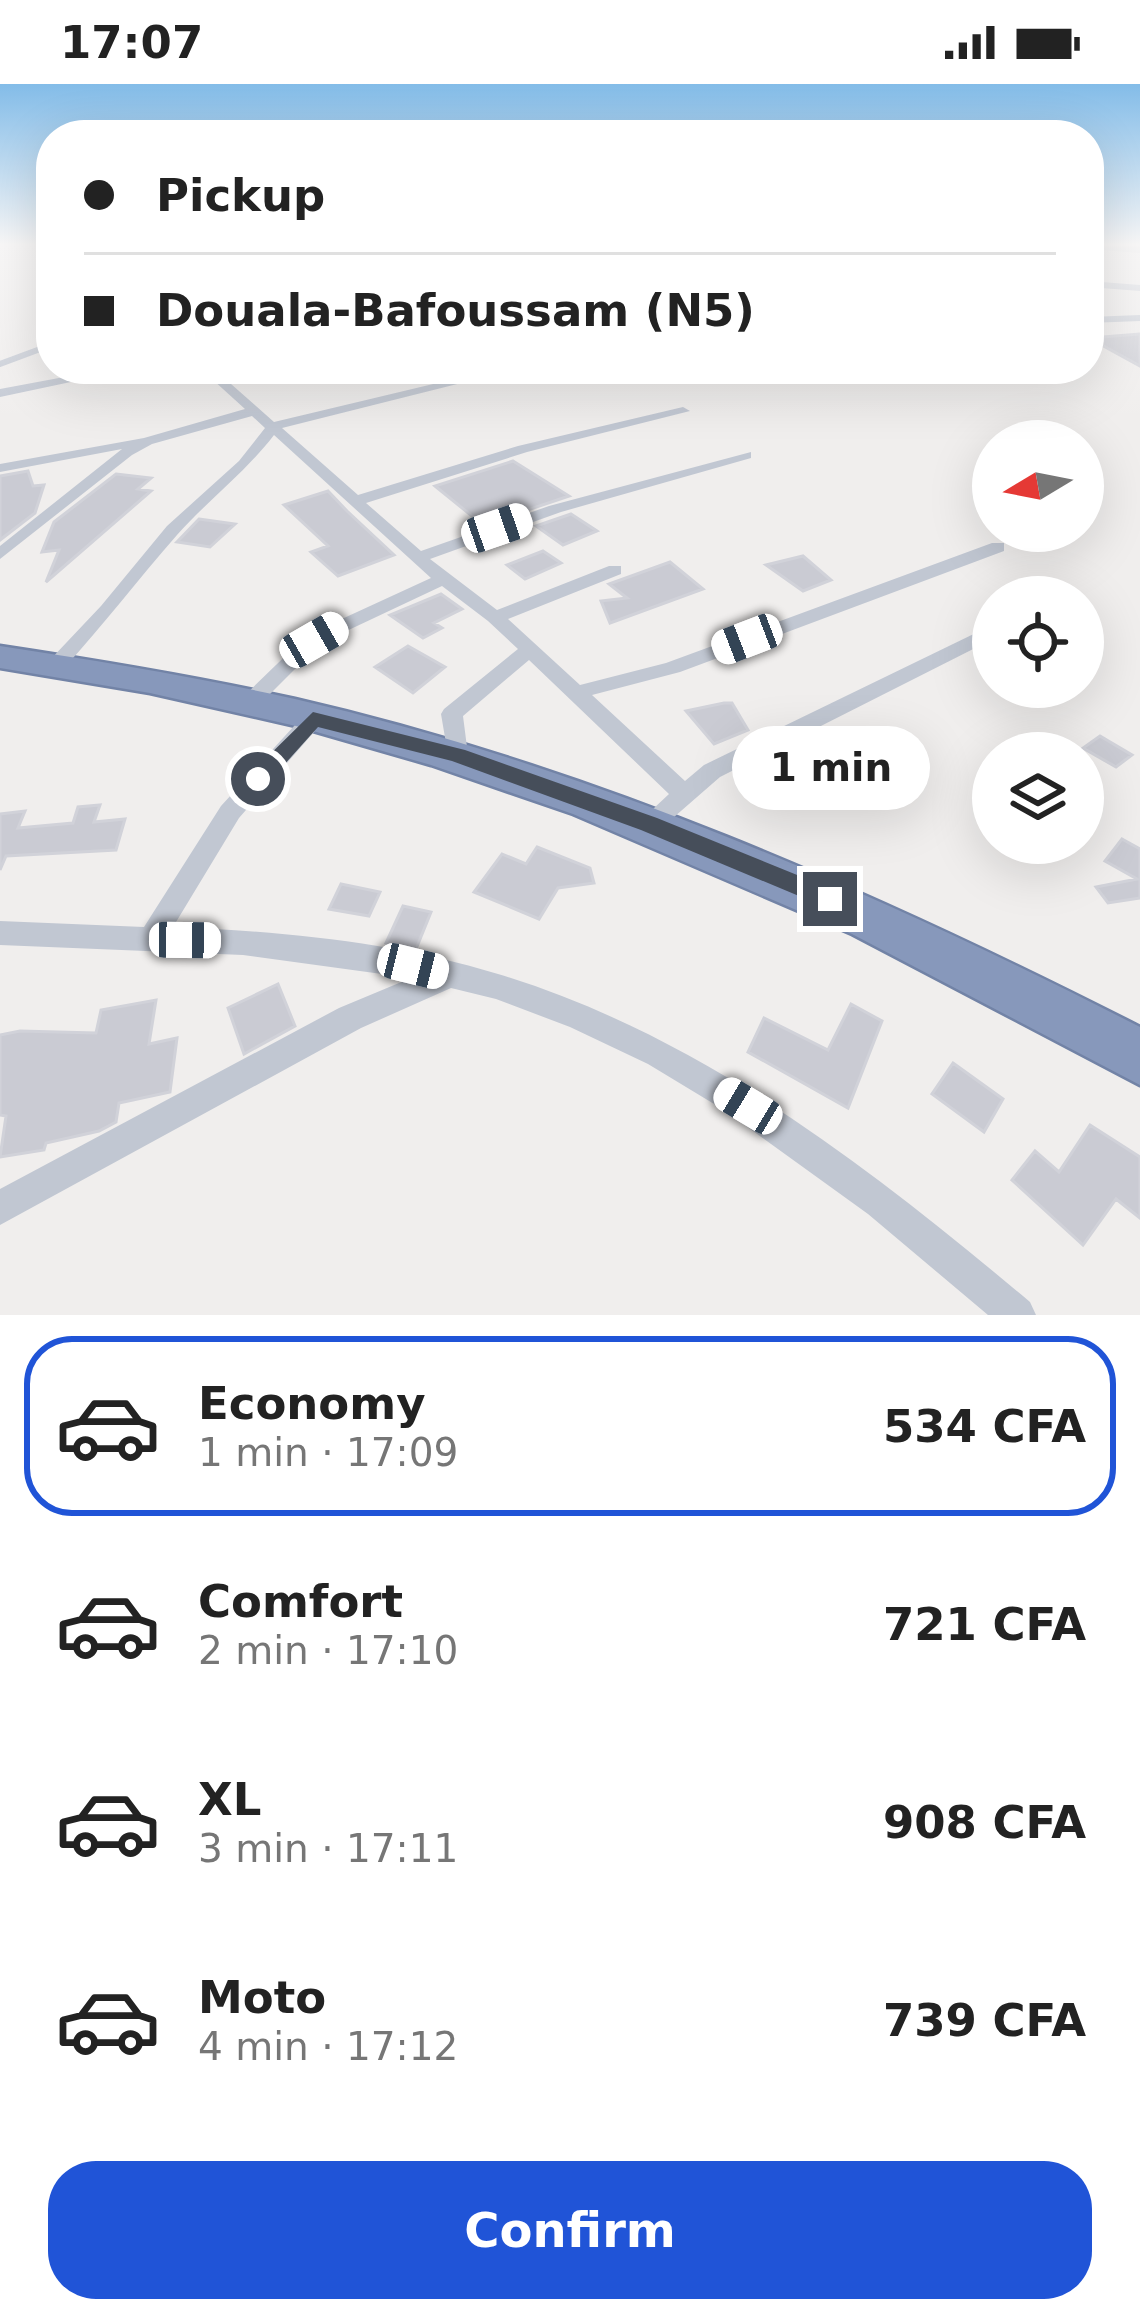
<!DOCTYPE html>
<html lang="en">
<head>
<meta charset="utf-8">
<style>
  :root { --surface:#fff; --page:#f2f2f2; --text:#222; --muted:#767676; --line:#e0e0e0; --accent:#2054d7 }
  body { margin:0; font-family:"DejaVu Sans",sans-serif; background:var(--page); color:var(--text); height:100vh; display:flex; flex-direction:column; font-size:45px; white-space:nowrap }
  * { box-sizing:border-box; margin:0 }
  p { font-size:39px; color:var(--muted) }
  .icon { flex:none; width:66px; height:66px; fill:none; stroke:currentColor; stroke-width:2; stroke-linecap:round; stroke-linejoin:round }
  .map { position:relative; height:1231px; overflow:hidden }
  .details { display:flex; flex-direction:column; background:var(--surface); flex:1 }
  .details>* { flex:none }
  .hud { position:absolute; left:36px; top:36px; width:1068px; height:264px; border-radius:48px; box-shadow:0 12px 48px #0002; display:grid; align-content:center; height:264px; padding:0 48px; background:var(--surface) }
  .needle { width:78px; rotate:260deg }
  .fabs { position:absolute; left:972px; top:336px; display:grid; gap:24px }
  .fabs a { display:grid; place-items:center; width:132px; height:132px; border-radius:50%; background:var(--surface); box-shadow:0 12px 48px #0002; font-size:60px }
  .end { position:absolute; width:54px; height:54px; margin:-27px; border:15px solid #464e5a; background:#fff; box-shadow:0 0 0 6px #fff }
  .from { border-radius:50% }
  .bubble { position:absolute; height:84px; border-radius:42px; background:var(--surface); box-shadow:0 12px 48px #0002; font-size:39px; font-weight:700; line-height:84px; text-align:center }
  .car { position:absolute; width:36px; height:72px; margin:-36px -18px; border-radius:15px; box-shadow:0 0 9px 3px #0007; background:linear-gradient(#fff 24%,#345 0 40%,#fff 0 76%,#345 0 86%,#fff 0) }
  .hud b { display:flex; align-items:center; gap:42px; height:114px; font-size:45px }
  .hud b+b { border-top:3px solid var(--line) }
  .hud i { width:30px; height:30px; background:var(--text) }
  ul { padding:21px 0 0; list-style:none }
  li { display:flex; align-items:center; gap:36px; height:180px; margin:0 24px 18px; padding:0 24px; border:6px solid transparent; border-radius:48px }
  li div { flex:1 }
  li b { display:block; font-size:45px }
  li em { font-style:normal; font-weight:700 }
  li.on { border-color:var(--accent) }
  li>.icon { width:108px; height:108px; stroke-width:1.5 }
  .cta { display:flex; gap:24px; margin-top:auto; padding:24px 48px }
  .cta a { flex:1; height:138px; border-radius:48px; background:var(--accent); color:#fff; font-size:48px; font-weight:700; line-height:138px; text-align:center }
  .status { display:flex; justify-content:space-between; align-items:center; height:84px; padding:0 60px; background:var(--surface); direction:ltr }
  .status svg { height:33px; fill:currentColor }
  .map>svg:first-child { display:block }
  .building { fill:#cacbd3; stroke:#d1d2d9; stroke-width:3 }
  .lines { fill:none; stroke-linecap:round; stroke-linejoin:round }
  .highway-casing { stroke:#7283a6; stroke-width:5 }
  .lane { stroke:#c1c7d2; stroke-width:6 }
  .street { fill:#c1c7d2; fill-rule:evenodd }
  .highway { fill:#8798bb; fill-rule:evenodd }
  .route { fill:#464e5a }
</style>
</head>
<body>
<div class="status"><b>17:07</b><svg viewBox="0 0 49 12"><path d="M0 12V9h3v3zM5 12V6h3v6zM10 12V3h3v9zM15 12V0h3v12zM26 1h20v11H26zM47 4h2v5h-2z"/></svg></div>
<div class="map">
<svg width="1140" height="1231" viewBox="0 0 1140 1231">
  <rect width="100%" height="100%" fill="#f0eeed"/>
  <path class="building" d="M1140 250V282L1089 254Z
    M513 377 569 412 483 441 435 402Z
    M28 387 33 402 44 401 35 429 0 456V392Z
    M116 390 151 394 138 405 151 407 46 498 59 466 42 468 54 438Z
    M328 407 347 427 394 471 338 492 311 468 328 462 284 421Z
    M571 430 597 447 563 461 536 442Z
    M199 435 235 440 210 463 177 458Z
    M543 467 561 479 525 495 507 481Z
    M803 472 831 496 803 507 766 481Z
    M670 478 703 505 610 539 601 517 627 514 609 500Z
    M441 510 462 525 434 539 442 544 423 554 390 531Z
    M408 562 445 583 413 609 375 583Z
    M724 619H732L748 646 714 660 686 627Z
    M1100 652 1132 671 1116 683 1083 664Z
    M100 721 94 738 125 735 116 766 6 772 0 786V730L25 727 18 744 73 739 78 723Z
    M1122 755 1140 765V814L1108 819 1096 803 1137 795 1105 777Z
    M537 763 590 784 594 799 558 804 539 835 474 808 502 770 526 780Z
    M341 800 380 808 369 832 329 825Z
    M403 822 431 828 416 865 386 859Z
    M278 900 295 942 244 970 228 924Z
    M156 916 149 960 177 954 170 1008 119 1019 116 1038 99 1047 46 1059 44 1066 0 1073 6 1032 0 1031V951L20 947 96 949 101 926Z
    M851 920 882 937 848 1024 748 968 764 934 828 966Z
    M953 979 1003 1015 984 1048 932 1010Z
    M1090 1041 1140 1073V1134L1116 1115 1083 1161 1012 1096 1035 1067 1059 1088Z"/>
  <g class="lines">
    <defs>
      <path id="highway" d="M0 562C99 577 197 593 295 615 591 683 871 806 1140 943V1001L852 850 573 730 431 681 296 642 150 609 0 584Z"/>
    </defs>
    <use href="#highway" class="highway-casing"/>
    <path class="lane" d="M0 280 51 261"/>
    <path class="street" d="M1089 161 1140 163V169L1089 165Z
      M1089 197 1140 201V207L1089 203Z
      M1140 231V237L1089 239V233Z
      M107 285H132L0 313V305Z
      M201 285H214L274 338 496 285H517L282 344 358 411 518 362 683 323 690 327 527 368 366 419 421 467 549 422 751 368V374L561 428 430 475 497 526 609 482H621V490L508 535 580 601 666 579 992 459H1004V467L680 588 592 611 685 697 704 681 986 544 993 542V555L720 693 658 747 649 749 640 747 637 740 669 710 529 576 463 632 468 671 465 677H449L441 630 444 625 518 565 488 537 442 502 321 559 258 622H244L240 617 244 612 307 551 431 494 274 351C245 389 208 416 177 451 138 495 103 542 63 585H49L46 581 49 577 101 522 167 442 239 377 265 344 252 332 152 360 132 371 0 475V462L122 365 0 388V380L144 354 245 325Z
      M313 628 321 630 324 635 321 640 239 734 173 843C281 847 394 858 498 890 702 952 869 1083 1030 1218L1036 1231H988L868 1130 724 1026 648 980 570 943 496 915 451 904 361 944 0 1141V1105L339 924 411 894 243 871 0 861V837L144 843 221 722 305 630Z"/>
    <use href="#highway" class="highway"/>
  </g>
  <linearGradient id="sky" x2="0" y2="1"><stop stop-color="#83bce8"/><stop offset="0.48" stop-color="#f8f7f7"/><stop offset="1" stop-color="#f8f7f7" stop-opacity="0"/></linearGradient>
  <rect width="1140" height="334" fill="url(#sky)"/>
  <path class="route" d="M313 628 465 666 657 734 839 808 842 815 830 825 641 746 452 677 318 643 266 701H250V690Z"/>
</svg>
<div class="fabs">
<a><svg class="needle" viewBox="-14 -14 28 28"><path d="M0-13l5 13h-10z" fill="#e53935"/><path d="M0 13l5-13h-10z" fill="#767676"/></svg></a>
<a><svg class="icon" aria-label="locate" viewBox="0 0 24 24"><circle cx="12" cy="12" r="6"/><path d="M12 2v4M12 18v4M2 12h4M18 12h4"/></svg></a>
<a><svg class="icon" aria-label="layers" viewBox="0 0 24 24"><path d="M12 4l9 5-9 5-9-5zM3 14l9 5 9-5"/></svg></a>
</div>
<i class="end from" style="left:258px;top:695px"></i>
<i class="end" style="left:830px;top:815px"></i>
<div class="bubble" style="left:732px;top:642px;width:198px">1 min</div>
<i class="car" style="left:497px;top:444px;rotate:71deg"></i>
<i class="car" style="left:747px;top:555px;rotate:249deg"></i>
<i class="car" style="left:314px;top:556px;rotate:60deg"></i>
<i class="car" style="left:185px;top:856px;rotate:91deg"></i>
<i class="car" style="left:413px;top:882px;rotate:104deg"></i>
<i class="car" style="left:748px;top:1022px;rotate:301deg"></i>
<div class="hud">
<b><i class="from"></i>Pickup</b>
<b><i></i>Douala-Bafoussam (N5)</b>
</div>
</div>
<section class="details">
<ul>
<li class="on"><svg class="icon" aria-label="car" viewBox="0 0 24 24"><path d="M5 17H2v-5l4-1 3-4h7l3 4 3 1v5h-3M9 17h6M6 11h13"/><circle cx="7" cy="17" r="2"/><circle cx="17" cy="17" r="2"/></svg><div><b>Economy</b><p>1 min · 17:09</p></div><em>534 CFA</em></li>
<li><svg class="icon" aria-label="car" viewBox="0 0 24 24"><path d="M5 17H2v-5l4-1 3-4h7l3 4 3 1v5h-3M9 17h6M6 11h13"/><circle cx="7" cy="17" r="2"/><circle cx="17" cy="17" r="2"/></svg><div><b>Comfort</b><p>2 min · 17:10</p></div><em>721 CFA</em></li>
<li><svg class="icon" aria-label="car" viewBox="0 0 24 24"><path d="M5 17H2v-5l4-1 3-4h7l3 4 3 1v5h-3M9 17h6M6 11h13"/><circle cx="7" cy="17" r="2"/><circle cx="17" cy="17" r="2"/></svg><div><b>XL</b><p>3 min · 17:11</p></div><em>908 CFA</em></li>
<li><svg class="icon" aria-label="car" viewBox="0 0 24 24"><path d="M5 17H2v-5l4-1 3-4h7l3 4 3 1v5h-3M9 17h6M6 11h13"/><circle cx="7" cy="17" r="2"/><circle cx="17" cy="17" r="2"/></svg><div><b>Moto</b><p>4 min · 17:12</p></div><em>739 CFA</em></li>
</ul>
<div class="cta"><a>Confirm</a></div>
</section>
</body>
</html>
